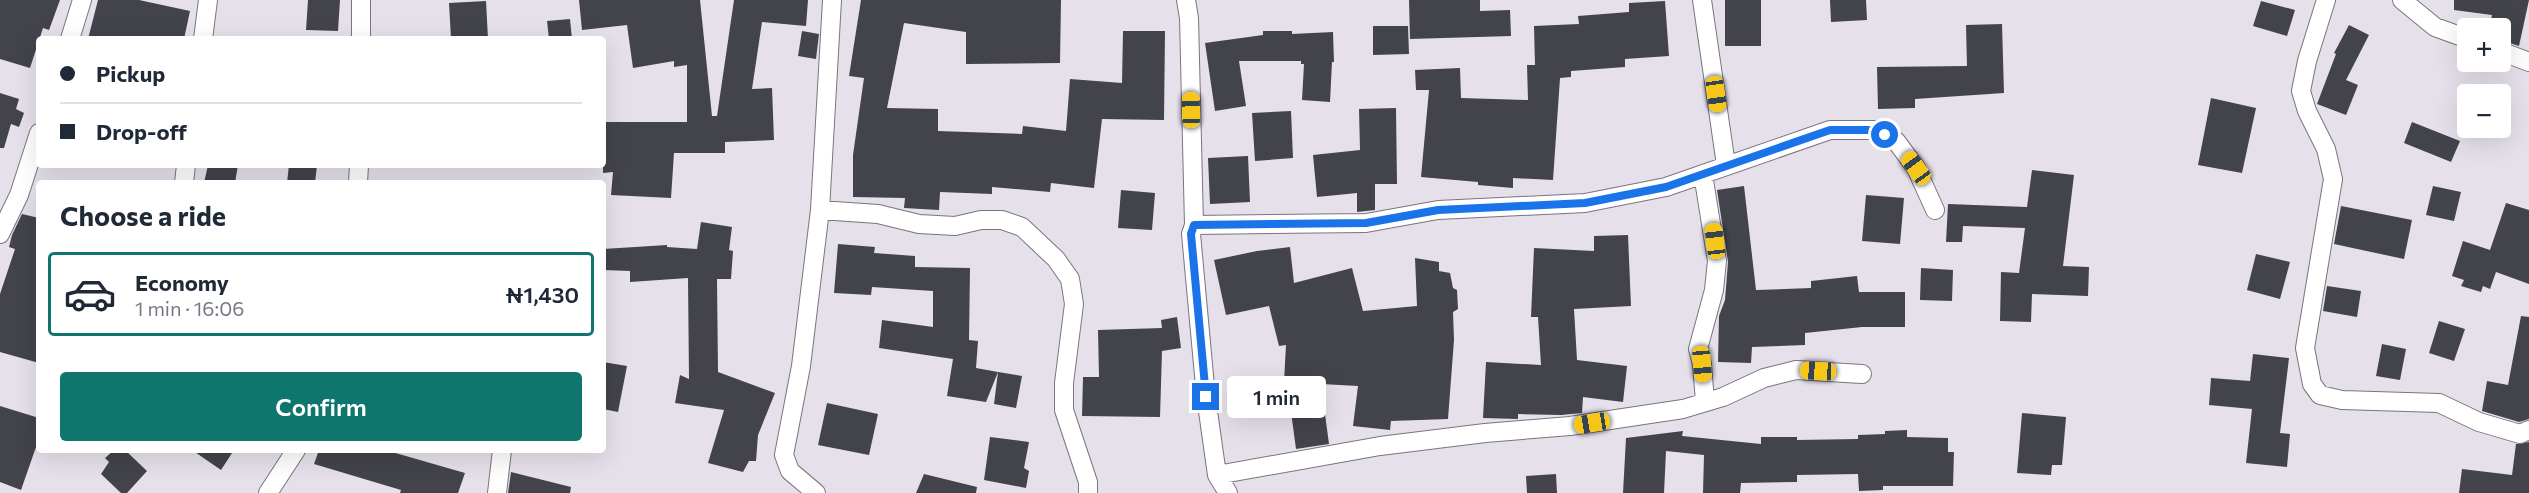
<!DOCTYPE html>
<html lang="en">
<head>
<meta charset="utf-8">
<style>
  :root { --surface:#fff; --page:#f6f6f7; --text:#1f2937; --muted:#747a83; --line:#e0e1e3; --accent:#0f766e }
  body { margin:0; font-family:Commissioner,sans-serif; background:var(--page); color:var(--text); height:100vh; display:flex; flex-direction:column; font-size:22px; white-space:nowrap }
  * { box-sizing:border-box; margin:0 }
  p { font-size:20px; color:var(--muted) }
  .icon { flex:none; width:33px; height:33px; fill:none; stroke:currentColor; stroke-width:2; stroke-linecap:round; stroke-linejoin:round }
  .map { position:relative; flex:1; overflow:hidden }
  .panel { position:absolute; left:36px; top:180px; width:570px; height:273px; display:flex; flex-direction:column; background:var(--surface); border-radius:6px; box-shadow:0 6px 24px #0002 }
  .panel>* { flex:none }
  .hud { position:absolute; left:36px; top:36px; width:570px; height:132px; border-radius:6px; box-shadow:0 6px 24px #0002; display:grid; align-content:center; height:132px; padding:0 24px; background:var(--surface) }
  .buttons { position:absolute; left:2457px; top:18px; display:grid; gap:12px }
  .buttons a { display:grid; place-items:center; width:54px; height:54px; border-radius:6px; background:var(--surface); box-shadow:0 6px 24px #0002; font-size:30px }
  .end { position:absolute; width:27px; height:27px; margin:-14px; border:8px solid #1a73e8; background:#fff; box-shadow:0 0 0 3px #fff }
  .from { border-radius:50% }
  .bubble { position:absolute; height:42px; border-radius:6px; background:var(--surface); box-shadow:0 6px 24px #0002; font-size:20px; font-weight:600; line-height:42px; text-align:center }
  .car { position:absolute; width:18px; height:36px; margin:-18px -9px; border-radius:8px; box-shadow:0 0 4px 2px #0007; background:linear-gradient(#f5c518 24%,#345 0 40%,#f5c518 0 76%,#345 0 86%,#f5c518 0) }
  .hud b { display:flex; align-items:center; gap:21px; height:57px; font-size:22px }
  .hud b+b { border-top:2px solid var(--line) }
  .hud i { width:15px; height:15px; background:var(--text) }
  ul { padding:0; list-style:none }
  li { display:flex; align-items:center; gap:18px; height:84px; margin:0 12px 9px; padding:0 12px; border:3px solid transparent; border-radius:6px }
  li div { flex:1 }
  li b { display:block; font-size:22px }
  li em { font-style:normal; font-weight:600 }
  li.selected { border-color:var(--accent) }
  li>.icon { width:54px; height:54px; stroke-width:1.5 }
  h2 { padding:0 24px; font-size:27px; line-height:72px }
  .primary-button { display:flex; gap:12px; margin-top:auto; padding:12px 24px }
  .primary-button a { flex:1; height:69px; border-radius:6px; background:var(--accent); color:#fff; font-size:24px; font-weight:600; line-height:69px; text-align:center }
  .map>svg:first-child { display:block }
  .building { fill:#43434c }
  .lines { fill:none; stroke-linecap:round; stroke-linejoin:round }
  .street-casing { stroke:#79747d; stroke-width:20 }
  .street { stroke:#fff; stroke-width:18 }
  .route { stroke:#1a73e8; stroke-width:8 }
</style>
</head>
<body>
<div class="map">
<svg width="2529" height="493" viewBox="0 0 2529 493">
  <rect width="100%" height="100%" fill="#e6e0eb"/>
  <path class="building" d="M0 0H60L49 30 43 28 30 68 0 59Z
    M98 0H139L190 11 184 39H88Z
    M308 0H340L338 31 306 30Z
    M579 0H700L712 116H717L734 0H808L806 26 762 22 752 89 772 88 774 140 725 142V153H674L671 198 611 195 613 172 603 173V122H687V65L674 67V61L633 68 627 25 582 30Z
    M861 0H1061L1060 63 966 64V32L904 23 887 108 938 109V131L1022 134 1023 126 1066 131 1070 79 1122 83 1123 31H1165L1164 120 1102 119 1094 188 1051 183 1050 192 992 187V194L940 192 939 210 904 208 905 198 853 197V155L864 78 849 76Z
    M1409 0H1480V11L1510 10 1511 36 1410 39Z
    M1725 0H1761V46H1725Z
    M1830 0H1866L1867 20 1831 22Z
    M2454 0H2529L2519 46 2500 40V28H2489L2492 15 2454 10Z
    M486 1 488 39H451L449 3Z
    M1665 1 1669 56 1625 59V67L1571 71V77L1560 78 1553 180 1513 178V188L1478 185V182L1421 177 1429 90H1416L1415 70 1460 68 1461 98 1528 100 1527 65H1535L1534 26 1579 24 1578 16 1629 12V3Z
    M2261 1 2295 10 2287 36 2253 26Z
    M570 19 572 39H549L547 21Z
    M2002 24 2004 93 1915 99V108L1878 109 1877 67 1967 66 1966 25Z
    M2349 25 2369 35 2346 80 2358 85 2346 115 2317 104 2336 54 2334 53Z
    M1373 26H1408L1409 54 1373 55Z
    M802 31 819 34 816 59 798 56Z
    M1263 31H1292V34L1333 32 1334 62H1332L1330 102 1302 100 1304 64H1301V61H1239L1246 106 1215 111 1205 43 1263 35Z
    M0 93 19 99 16 109 24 113 19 127 11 124 4 148H0Z
    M2211 98 2256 108 2242 173 2198 165Z
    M1396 108 1397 184H1375V210L1357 212V193L1317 197 1313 155 1360 150 1359 109Z
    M1291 111 1293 158 1255 161 1252 113Z
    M2412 122 2460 141 2451 162 2404 143Z
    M1248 156 1250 202 1210 204 1208 158Z
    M208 165H238L235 183H204Z
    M289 165H317L315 183H287Z
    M2032 170 2074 175 2063 266 2089 267 2088 296 2032 294 2031 322 2000 321 2001 272 2019 273 2025 228 1963 226 1962 242H1946L1948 204 2027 207Z
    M1744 186 1756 290 1811 288V281L1857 276 1859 292H1905V327H1862L1805 333V345L1752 347 1751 363 1718 362 1719 316 1725 300 1728 262 1717 190Z
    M2433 186 2461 192 2454 221 2426 215Z
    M1121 190 1155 193 1152 230 1118 228Z
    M1866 195 1904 198 1900 244 1862 241Z
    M2506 203 2529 210V284L2496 272 2490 289 2483 286 2481 292 2461 286 2464 280 2452 276 2463 241 2490 250Z
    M2341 206 2412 220 2404 259 2334 244Z
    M22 214 39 218V363L0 352V294L15 249 9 247 12 235Z
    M701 222 732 227 729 250 733 251 731 279H717L718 372 775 393 758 435 756 461H749L743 472 708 463 724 410 675 403 680 375 689 379 688 278 630 282V271L603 270V249L667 245V247L697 249Z
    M1628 235 1631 306 1574 309 1577 360 1627 366 1623 402 1583 397 1582 413 1561 415 1518 414V419L1483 418 1486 362 1541 365 1538 317H1531L1534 248 1594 251V236Z
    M838 244 875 247 874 253 915 256V267L970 268 969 340 978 341 976 368 998 372 986 402 947 396 953 359 879 348 882 320 933 327V291L872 287 871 295 834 293Z
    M1290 247 1294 283 1352 268 1363 311 1417 306 1415 258 1439 262V271L1450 273 1453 288 1457 290 1458 309 1453 312 1454 340 1448 419 1391 421 1390 430 1353 426 1358 386 1321 384 1329 444 1296 449 1287 382H1284L1286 345 1279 346 1269 306 1226 315 1214 260 1257 251Z
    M2256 254 2290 262 2280 299 2247 290Z
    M1921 268 1953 270 1952 301 1920 300Z
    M2327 286 2361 291 2357 317 2323 311Z
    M2521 316 2529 317V419L2519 422 2482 411 2487 381 2508 385Z
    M1177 317 1181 348 1162 351 1160 417 1082 416 1083 377H1099L1098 330 1162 328 1161 320Z
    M2439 321 2465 329 2454 361 2429 353Z
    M2382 344 2406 349 2400 380 2376 376Z
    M2253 354 2289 358 2280 433 2290 434 2287 467 2246 463 2252 409 2209 405 2211 378 2250 381Z
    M603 362 627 366 618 412 603 409Z
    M998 372 1022 376 1016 408 994 404Z
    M827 403 878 414 869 455 818 445Z
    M0 406 39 418V447H36L21 490 0 482Z
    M2022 413 2066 417 2062 465H2052L2051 475 2017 473Z
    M1907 430V437L1948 438V452H1954L1953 486H1883V490L1859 491 1858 474 1797 475V482L1741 483 1740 493H1703L1704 455 1666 451 1664 493H1623L1626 438 1683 431 1682 436 1761 444V437H1797V440L1858 439V435L1885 434V431Z
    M990 437 1029 442 1024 468 1029 471 1026 488 984 480Z
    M2529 442V493H2459L2462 469 2512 475 2516 444Z
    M114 450H125L147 471 127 493H121L101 474 109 462 105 458Z
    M192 450H234L221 470Z
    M319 450H385L465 473 458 493H400L401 490 314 464Z
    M511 472 571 487 570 493H508Z
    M924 474 977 487 976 493H916Z
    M1556 474 1557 493H1527L1526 476Z"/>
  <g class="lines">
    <defs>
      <path id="street" d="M1186 0 1189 18 1194 225 1191 234 1206 397 1217 475 1228 493
        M1702 0 1726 165
        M2326 0 2307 61 2301 91 2307 111 2326 149 2333 179 2305 348 2312 384 2320 395 2342 400 2439 403 2479 422 2520 434 2529 430
        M2402 0 2435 27 2468 39
        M70 39 82 0
        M203 39 208 0
        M361 39V0
        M2500 51 2529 62
        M1703 174 1717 261 1714 290 1698 349 1702 364 1705 402
        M184 183 186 165
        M358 183 359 165
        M820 210 878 214 919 224 955 226 981 220H1002L1022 227 1056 259 1070 279 1074 304 1064 383V410L1088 482V493
        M1194 225 1366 223 1438 210 1585 203 1666 187 1830 130H1874L1896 141 1916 168 1935 210
        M0 234 19 195 39 133
        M1217 475 1380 446 1485 433 1570 426 1683 409 1723 397 1764 378 1796 370 1862 374
        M268 493 296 450
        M497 493 502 450
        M816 493 790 471 784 455 801 366 820 210 832 0"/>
    </defs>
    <use href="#street" class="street-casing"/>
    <use href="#street" class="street"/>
  </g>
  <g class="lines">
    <path class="route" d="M1206 397 1191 234 1194 225 1366 223 1438 210 1585 203 1666 187 1830 130H1874L1885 135"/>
  </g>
</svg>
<div class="buttons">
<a>+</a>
<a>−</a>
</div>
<i class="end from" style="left:1885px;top:135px"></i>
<i class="end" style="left:1206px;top:397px"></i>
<div class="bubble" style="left:1227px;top:376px;width:99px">1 min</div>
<i class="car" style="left:1716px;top:94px;rotate:172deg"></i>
<i class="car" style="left:1191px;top:110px;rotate:359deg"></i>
<i class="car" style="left:1916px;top:168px;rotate:324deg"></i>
<i class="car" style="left:1715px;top:241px;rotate:353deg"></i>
<i class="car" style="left:1702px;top:364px;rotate:175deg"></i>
<i class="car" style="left:1818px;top:371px;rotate:273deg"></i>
<i class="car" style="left:1592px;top:423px;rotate:261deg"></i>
<div class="hud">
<b><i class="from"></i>Pickup</b>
<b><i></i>Drop-off</b>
</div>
<section class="panel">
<h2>Choose a ride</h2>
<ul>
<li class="selected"><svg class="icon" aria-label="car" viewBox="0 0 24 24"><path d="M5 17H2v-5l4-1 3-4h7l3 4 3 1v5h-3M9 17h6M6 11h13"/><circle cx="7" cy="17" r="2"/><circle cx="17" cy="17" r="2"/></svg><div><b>Economy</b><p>1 min · 16:06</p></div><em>₦1,430</em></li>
</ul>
<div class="primary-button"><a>Confirm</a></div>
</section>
</div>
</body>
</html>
